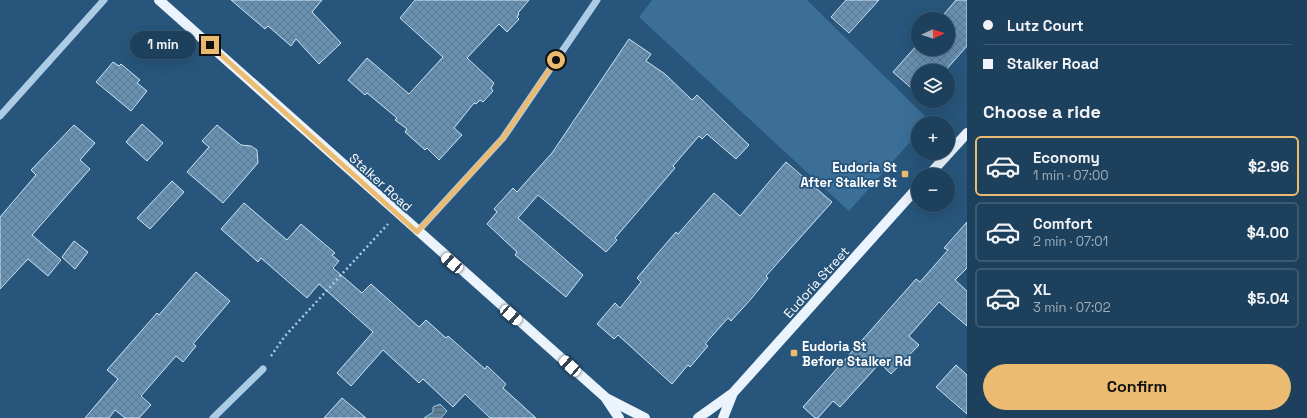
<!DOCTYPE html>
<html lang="en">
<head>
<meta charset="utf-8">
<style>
  :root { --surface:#1d405c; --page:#254762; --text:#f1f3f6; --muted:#a0afbb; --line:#3b5972; --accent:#ecbb72 }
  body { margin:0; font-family:"Space Grotesk",sans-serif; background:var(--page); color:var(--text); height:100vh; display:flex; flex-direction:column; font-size:15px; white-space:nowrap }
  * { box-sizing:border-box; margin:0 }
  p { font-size:13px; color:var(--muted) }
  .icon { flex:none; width:22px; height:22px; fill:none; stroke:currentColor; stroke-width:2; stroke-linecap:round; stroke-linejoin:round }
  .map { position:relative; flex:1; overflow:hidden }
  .panel { display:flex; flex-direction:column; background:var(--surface); width:340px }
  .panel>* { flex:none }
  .guide { display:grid; align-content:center; height:88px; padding:0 16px; background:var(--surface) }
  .needle { width:26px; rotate:87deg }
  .tools { position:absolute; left:911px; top:12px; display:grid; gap:8px }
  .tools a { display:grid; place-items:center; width:44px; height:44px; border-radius:50%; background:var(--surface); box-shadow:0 4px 16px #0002,0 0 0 1px var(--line); font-size:20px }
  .end { position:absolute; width:18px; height:18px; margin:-9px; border:5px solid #ecbb72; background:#111; box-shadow:0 0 0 2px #111 }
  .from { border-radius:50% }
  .bubble { position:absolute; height:28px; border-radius:14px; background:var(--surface); box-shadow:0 4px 16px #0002,0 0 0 1px var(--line); font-size:13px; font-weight:800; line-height:28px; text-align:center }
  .car { position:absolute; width:12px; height:24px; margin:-12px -6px; border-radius:5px; box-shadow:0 0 3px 1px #0007; background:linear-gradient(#fff 24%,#345 0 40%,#fff 0 76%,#345 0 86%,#fff 0) }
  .guide b { display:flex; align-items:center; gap:14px; height:38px; font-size:15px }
  .guide b+b { border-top:1px solid var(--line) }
  .guide i { width:10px; height:10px; background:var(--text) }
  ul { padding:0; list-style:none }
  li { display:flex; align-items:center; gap:12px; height:60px; margin:0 8px 6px; padding:0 8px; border:2px solid var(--line); border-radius:6px }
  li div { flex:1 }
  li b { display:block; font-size:15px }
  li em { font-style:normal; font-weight:800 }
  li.on { border-color:var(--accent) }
  li>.icon { width:36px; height:36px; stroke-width:1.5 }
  h2 { padding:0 16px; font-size:18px; line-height:48px }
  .cta { display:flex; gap:8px; margin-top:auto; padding:8px 16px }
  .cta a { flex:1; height:46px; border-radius:24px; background:var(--accent); color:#111; font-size:16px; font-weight:800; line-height:46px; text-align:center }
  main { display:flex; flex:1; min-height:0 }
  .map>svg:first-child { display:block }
  .grass { fill:#3b6f98 }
  .water { fill:url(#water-rules); stroke:#a0c7e4 }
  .building { fill:url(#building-cross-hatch); stroke:#cee3f3 }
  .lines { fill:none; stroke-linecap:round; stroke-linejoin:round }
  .path { stroke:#accbe4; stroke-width:2.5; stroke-dasharray:2 3; stroke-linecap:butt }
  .minor { stroke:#accbe4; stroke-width:7 }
  .major { stroke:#ebf4fc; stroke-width:10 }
  .route { stroke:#ecbb72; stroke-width:5 }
  .poi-dot { fill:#ecbb72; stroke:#27557b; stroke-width:1.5 }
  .labels { text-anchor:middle; stroke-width:3.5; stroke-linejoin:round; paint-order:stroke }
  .poi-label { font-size:13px; font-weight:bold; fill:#fff; stroke:#27557b; text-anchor:end }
  .street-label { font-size:13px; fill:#fff; stroke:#27557b }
</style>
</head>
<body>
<main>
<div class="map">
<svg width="967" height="418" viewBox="0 0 967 418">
  <defs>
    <pattern id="water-rules" width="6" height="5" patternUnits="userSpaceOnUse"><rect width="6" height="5" fill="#5d7e99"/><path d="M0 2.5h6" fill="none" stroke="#556876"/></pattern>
    <pattern id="building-cross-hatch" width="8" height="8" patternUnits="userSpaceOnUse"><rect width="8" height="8" fill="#6890b1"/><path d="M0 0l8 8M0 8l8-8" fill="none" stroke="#5e788e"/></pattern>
  </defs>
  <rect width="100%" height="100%" fill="#27557b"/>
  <path class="grass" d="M652 0H807L929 120 927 123H918V133L849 211 639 17Z"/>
  <path class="water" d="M440 404 447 411 441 418H424L433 412V407Z"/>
  <path class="building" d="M231 0H322L312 12 341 43 319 64 296 39 291 46 268 26 265 29Z
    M415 0H529L518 13 519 14 517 17 519 19 507 32 499 24 467 58 494 83 491 88 493 91 483 102 480 100 476 104 474 103 454 128 462 135 439 160 427 148 425 150 405 132 407 129 395 120 397 118 367 93 365 95 348 80 367 58 409 94 443 57 400 18Z
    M846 0H879L849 33 831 17Z
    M956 0H967V46L945 71H918V94L893 72 918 44V49H948V19H940Z
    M629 39 651 54 646 61 665 74 692 100 697 95 749 145 736 159 707 134 702 139 699 136 673 166 675 168 615 238 617 240 606 252 538 195 518 218 583 275 566 297 515 255 517 252 487 224 497 212 494 209 513 188 517 192 552 153Z
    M113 62 119 66 121 64 140 80 137 83 147 91 131 111 96 82Z
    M142 124 163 143 147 161 126 142Z
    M74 125 95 143 80 160 90 169 32 235 61 260 48 276 28 259 0 289V217L36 175 31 170Z
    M217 125 241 145 251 146 257 150 258 163 223 203 187 172 209 147 202 141Z
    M786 162 832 202 766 276 768 278 751 299 731 321 728 318 705 344 708 346 690 367 688 365 672 384 618 335 614 339 597 324 615 303 620 308 641 282 637 278 658 253 676 232 678 234 714 193 740 216Z
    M172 181 184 192 150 229 137 218Z
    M244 203 287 240 301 224 335 253 332 255 339 261 333 268 362 293 371 284 419 327 426 320 446 338 448 336 485 369 487 366 506 384 503 388 536 418H490L465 394 453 407 423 379 419 383 383 350 351 386 337 373 373 332 319 284 307 298 261 258 258 262 221 229Z
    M967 222V268L955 280 967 291V326L939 302 909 336 919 345 891 374 880 363 840 407 833 401 818 418H815L803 407 916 279 920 282 948 250 944 248Z
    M74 241 88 252 75 269 62 257Z
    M196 272 230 301 193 344 196 346 183 362 176 356 141 396 151 405 139 418H125L115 410 109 418H85L118 379 107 370 157 313 159 315Z
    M956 365 967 375V414L936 387Z
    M342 398 366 418H324Z"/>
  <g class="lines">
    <path class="path" d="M271 356 285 336 388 224"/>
    <path class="minor" d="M0 116 104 0
      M417 232 503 138 597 0
      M213 418 263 369"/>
    <path class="major" d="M159 0 605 397 619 418
      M929 175 967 133
      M606 398 645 418
      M698 418 733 393 918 187
      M723 418 733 393"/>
  </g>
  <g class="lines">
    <path class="route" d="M210 45 417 232 503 138 556 60"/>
  </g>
  <g class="poi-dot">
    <rect x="901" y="170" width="8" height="8" rx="2"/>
    <rect x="790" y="349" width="8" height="8" rx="2"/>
  </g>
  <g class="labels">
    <g class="poi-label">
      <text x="897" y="172">Eudoria St<tspan x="897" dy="15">After Stalker St</tspan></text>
      <text x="802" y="351" text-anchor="start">Eudoria St<tspan x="802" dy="15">Before Stalker Rd</tspan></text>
    </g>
    <g class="street-label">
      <text transform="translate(381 182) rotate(42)" y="5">Stalker Road</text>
      <text transform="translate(816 282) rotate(-48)" y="5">Eudoria Street</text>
    </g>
  </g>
</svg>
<div class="tools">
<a><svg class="needle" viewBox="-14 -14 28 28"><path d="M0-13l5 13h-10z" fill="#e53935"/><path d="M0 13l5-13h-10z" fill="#a0afbb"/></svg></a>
<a><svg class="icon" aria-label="layers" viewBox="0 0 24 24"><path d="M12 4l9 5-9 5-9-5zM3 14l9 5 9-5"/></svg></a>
<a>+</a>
<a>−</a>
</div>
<i class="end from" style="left:556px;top:60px"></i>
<i class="end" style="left:210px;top:45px"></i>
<div class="bubble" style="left:130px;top:31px;width:66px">1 min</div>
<i class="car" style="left:452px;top:263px;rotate:311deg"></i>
<i class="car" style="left:511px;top:315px;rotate:131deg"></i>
<i class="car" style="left:570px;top:366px;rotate:312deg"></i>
</div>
<section class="panel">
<div class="guide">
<b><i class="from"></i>Lutz Court</b>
<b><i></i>Stalker Road</b>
</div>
<h2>Choose a ride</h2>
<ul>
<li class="on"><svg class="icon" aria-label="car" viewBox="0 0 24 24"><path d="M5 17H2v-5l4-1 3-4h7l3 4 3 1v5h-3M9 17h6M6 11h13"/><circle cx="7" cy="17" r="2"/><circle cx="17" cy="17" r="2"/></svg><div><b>Economy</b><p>1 min · 07:00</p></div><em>$2.96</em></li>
<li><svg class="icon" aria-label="car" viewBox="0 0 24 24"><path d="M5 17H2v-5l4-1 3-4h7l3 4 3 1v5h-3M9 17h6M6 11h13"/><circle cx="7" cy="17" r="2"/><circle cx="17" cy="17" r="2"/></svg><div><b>Comfort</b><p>2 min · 07:01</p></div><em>$4.00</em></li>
<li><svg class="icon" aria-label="car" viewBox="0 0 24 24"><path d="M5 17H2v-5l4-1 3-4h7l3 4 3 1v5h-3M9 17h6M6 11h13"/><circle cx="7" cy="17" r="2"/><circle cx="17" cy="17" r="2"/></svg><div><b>XL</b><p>3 min · 07:02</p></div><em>$5.04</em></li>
</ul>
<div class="cta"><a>Confirm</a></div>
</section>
</main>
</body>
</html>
